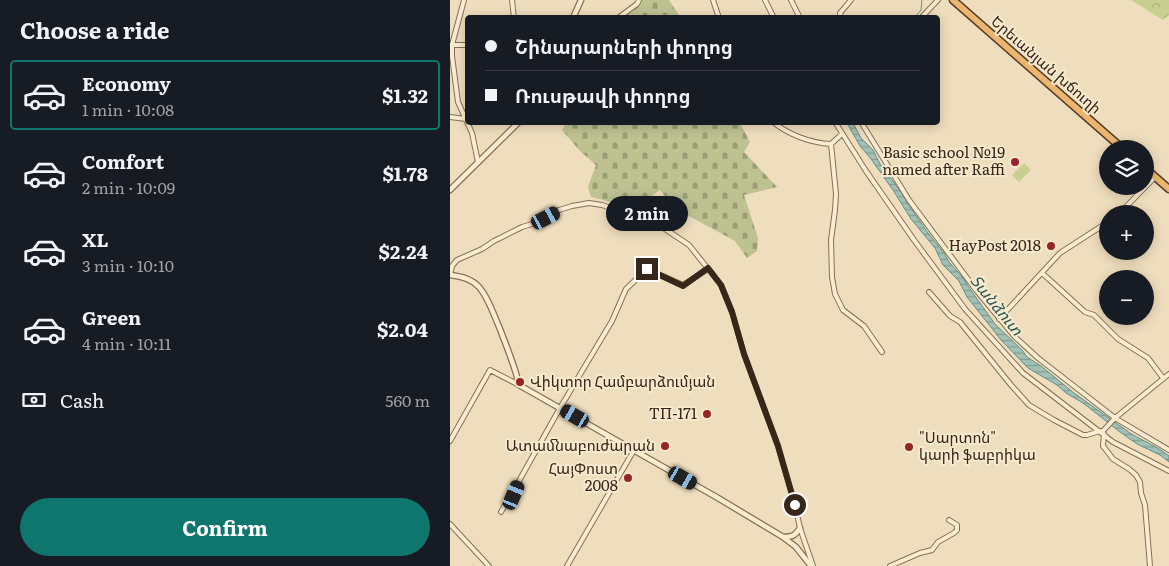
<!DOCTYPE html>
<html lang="en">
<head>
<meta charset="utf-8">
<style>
  :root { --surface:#171b24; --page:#20242c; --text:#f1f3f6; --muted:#9ea1a6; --line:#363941; --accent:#0f766e }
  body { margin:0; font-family:Literata,"Noto Sans Armenian",serif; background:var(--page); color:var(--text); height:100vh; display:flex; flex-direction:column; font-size:19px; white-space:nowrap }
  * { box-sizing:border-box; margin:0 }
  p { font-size:16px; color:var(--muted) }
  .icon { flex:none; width:28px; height:28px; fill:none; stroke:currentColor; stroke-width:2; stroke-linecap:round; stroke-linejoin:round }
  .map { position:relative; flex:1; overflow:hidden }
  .sheet { display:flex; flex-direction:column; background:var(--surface); width:450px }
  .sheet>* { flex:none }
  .banner { position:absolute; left:15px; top:15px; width:475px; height:110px; border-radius:5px; box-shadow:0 2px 12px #0003; display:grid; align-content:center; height:110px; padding:0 20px; background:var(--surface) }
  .controls { position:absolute; left:649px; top:140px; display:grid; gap:10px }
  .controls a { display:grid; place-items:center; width:55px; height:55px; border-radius:50%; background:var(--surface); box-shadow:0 2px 12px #0003; font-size:25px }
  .end { position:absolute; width:22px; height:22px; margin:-11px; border:6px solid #37271b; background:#fff; box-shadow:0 0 0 2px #fff }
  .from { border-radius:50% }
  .bubble { position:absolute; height:35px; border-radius:18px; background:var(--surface); box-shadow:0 2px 12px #0003; font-size:16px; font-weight:700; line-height:35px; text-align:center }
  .car { position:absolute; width:15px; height:30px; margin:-15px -8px; border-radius:6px; box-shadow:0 0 4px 1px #0007; background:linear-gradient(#222 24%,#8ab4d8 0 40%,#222 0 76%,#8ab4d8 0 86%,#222 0) }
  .banner b { display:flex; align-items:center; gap:18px; height:48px; font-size:19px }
  .banner b+b { border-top:1px solid var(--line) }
  .banner i { width:12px; height:12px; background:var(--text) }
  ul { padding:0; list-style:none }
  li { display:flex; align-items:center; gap:15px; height:70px; margin:0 10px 8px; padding:0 10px; border:2px solid transparent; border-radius:5px }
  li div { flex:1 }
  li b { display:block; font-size:19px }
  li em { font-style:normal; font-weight:700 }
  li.active { border-color:var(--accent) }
  li>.icon { width:45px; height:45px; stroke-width:1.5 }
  h2 { padding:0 20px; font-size:22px; line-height:60px }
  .pay { display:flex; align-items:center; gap:12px; height:55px; padding:0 20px; font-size:19px }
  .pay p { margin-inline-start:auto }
  .primary-button { display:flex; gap:10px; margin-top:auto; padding:10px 20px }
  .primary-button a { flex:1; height:58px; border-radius:30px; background:var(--accent); color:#fff; font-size:20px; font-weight:700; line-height:58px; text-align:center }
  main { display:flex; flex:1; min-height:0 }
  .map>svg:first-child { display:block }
  .grass { fill:#c9ce91 }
  .forest { fill:url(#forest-crowns) }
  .cemetery { fill:url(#cemetery-stones) }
  .water { fill:url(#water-rules); stroke:#688e83 }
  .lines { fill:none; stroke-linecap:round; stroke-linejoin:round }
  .stream { stroke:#688e83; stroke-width:1 }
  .minor-casing { stroke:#886e56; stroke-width:6 }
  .tertiary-casing { stroke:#886e56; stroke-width:7 }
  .trunk-casing { stroke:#553d2b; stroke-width:9 }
  .minor { stroke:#faecd1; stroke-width:4 }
  .tertiary { stroke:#faecd1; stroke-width:4.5 }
  .trunk { stroke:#ecb66e; stroke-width:6 }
  .route { stroke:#37271b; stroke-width:6 }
  .poi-dot { fill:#992329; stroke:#f7e9cd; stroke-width:2 }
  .labels { text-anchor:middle; stroke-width:4; stroke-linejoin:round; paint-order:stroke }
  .street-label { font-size:15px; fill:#37271b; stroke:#f7e9cd }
  .poi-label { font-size:15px; fill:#37271b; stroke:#f7e9cd; text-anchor:end }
  .water-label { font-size:16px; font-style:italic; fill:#2a5752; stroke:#f7e9cd }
</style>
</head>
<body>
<main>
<section class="sheet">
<h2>Choose a ride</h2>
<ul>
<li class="active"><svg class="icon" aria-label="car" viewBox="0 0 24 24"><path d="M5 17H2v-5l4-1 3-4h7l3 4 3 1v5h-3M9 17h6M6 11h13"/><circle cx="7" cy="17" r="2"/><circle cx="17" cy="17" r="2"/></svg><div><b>Economy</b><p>1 min · 10:08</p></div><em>$1.32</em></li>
<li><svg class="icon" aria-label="car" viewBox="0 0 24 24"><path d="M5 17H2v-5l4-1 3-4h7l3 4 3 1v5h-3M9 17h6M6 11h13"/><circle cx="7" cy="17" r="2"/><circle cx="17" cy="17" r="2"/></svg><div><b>Comfort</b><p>2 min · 10:09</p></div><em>$1.78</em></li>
<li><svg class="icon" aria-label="car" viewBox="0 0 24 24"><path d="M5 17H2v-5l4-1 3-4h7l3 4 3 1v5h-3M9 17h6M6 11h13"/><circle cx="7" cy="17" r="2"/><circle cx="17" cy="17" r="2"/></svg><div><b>XL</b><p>3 min · 10:10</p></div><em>$2.24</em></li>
<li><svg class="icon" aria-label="car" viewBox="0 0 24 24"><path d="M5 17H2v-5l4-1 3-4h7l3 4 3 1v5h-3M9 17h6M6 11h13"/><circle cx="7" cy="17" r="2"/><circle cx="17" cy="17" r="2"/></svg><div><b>Green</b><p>4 min · 10:11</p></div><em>$2.04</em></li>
</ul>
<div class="pay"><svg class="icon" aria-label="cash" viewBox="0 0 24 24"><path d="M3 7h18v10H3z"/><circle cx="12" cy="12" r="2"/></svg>Cash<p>560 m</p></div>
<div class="primary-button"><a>Confirm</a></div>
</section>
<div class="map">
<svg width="719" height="566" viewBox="0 0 719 566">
  <defs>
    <pattern id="forest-crowns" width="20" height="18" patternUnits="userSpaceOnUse" patternTransform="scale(1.25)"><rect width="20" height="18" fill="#c9ce91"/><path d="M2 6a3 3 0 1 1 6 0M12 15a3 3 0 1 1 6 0" fill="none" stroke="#adb17c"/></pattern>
    <pattern id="cemetery-stones" width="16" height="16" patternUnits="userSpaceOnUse" patternTransform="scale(1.25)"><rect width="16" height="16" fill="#bec291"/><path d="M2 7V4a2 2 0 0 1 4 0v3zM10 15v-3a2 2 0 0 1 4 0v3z" fill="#9b9e76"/></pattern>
    <pattern id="water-rules" width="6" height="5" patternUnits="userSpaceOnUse" patternTransform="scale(1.25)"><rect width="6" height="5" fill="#a1c1b6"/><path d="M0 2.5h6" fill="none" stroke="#849d93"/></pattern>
  </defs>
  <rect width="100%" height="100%" fill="#efdebd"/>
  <path class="grass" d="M574 163 581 170 569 182 562 175Z"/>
  <path class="forest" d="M681 0H719V15L713 20Z"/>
  <path class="cemetery" d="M191 0H219L230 17H172L189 5Z
    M116 123H290L300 142 294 152 327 187 294 195 308 238 307 251 297 258 285 241 224 208 210 190 184 208 141 197 138 187 146 165 130 151 112 130Z"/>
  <path class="water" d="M397 123H403L411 138 423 150 430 164 451 192 458 204 478 233 494 253 499 262 513 278 520 289 545 324 572 350 577 357 591 366 624 393 680 433C693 441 707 446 719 456V462L710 455 687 444 670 432 633 403 616 393 607 385 578 368 551 340 517 297 509 281 493 265 485 248 461 219 443 190 421 159 410 146Z"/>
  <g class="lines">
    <path class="stream" d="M464 18 471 10 472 0"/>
    <defs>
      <path id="minor" d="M14 0 2 45V56L8 102 22 133 28 162
        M62 0 64 18
        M263 0 269 18
        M315 0 324 18
        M341 0 350 18
        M168 18 187 4 189 0
        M391 18 390 13 401 0
        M471 18 488 0
        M0 45H18
        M0 117 16 119
        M323 122C339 135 361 143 381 144L392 134
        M385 122 416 171 464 240 515 309 573 373 663 442 719 471
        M411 122 459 200 526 290 565 337 588 358 665 418 719 450
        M381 144 386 194 385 210 381 240 382 277 385 294 393 310 414 326 432 352
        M669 214 705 177
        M592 273 635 312 644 315 668 339 698 358 713 378
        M0 275 2 266 7 260 32 249 44 241 72 227 82 224 109 210 122 206 139 203 152 205 209 225 239 245 271 285 282 312 294 354 328 446 345 505 350 528 363 566
        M479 292 500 316 510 322 561 385 579 405 604 420 633 435H637L650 431
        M549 319 610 253 658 222
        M652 432 665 418 719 374
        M654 434 653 446 663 459 679 469 686 475 690 482 691 493 695 505 700 566
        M0 441 40 370 69 385
        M51 512 59 498 64 495 70 479 110 408 162 321 176 289 197 269 233 285 258 269
        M0 524 39 566
        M117 566 184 450
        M440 566 470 553 482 550 488 542 504 533 507 530V525L499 520"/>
      <path id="tertiary" d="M123 18 131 0
        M0 190 69 122
        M0 275C10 276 22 279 29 287 39 298 44 316 50 329 57 348 65 366 69 385L268 498 333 537 346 547 361 566
        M333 537C342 537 345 536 350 528"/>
      <path id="trunk" d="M503 0 673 149
        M695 168 719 189"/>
    </defs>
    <use href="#minor" class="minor-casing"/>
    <use href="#tertiary" class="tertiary-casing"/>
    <use href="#trunk" class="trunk-casing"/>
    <use href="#minor" class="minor"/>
    <use href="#tertiary" class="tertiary"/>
    <use href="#trunk" class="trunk"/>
  </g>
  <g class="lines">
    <path class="route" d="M197 269 233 286 258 268 271 285 282 312 294 354 328 446 345 505"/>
  </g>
  <g class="poi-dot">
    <circle cx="565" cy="162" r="5"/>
    <circle cx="601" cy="246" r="5"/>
    <circle cx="70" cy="382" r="5"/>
    <circle cx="257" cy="414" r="5"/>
    <circle cx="215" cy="446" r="5"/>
    <circle cx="459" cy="447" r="5"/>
    <circle cx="178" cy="478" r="5"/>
  </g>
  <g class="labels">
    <g class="street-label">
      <text transform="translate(596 65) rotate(41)" y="5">Երեւանյան խճուղի</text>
    </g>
    <g class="poi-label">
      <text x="555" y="158">Basic school №19<tspan x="555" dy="17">named after Raffi</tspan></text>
      <text x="591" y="251">HayPost 2018</text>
      <text x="80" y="387" text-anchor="start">Վիկտոր Համբարձումյան</text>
      <text x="247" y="419">ТП-171</text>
      <text x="469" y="443" text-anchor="start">"Սարտոն"<tspan x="469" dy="17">կարի ֆաբրիկա</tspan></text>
      <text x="205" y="451">Ատամնաբուժարան</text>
      <text x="168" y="474">ՀայՓոստ<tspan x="168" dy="17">2008</tspan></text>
    </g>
    <g class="water-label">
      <text transform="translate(547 305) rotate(51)" y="6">Տանձուտ</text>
    </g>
  </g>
</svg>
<div class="controls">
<a><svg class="icon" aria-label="layers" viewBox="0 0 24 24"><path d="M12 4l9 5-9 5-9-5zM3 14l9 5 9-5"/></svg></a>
<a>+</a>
<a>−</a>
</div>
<i class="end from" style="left:345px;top:505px"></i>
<i class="end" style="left:197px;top:269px"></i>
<div class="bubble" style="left:156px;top:196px;width:82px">2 min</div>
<i class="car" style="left:96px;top:218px;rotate:62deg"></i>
<i class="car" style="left:125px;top:416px;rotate:300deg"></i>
<i class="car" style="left:233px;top:478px;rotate:120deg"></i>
<i class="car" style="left:64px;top:495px;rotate:23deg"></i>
<div class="banner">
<b><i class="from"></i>Շինարարների փողոց</b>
<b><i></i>Ռուսթավի փողոց</b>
</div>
</div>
</main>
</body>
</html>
